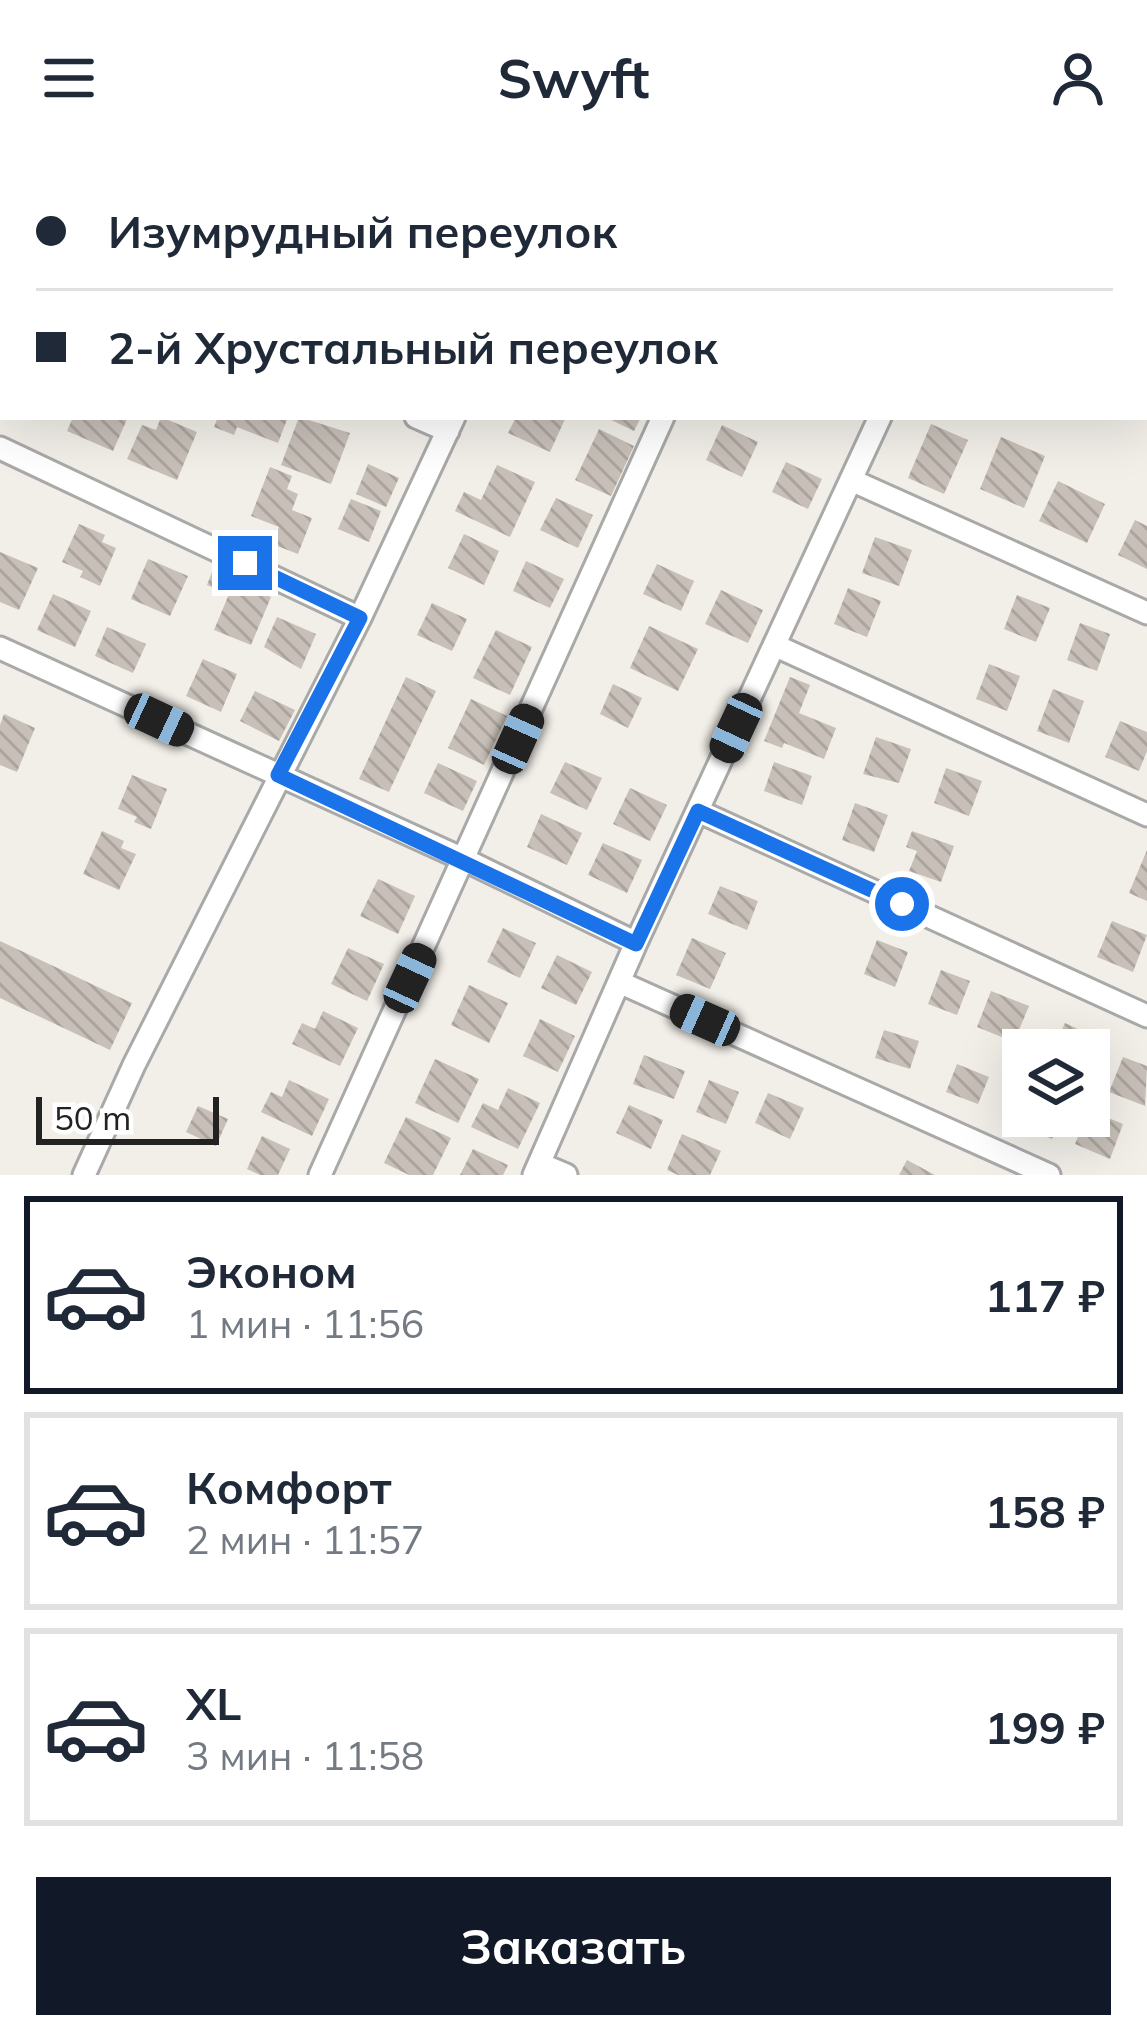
<!DOCTYPE html>
<html lang="ru">
<head>
<meta charset="utf-8">
<style>
  :root { --surface:#fff; --page:#f6f6f7; --text:#1f2937; --muted:#747a83; --line:#e0e1e3; --accent:#111827 }
  body { margin:0; font-family:Mulish,sans-serif; background:var(--page); color:var(--text); height:100vh; display:flex; flex-direction:column; font-size:45px; white-space:nowrap }
  * { box-sizing:border-box; margin:0 }
  p { font-size:39px; color:var(--muted) }
  .icon { flex:none; width:66px; height:66px; fill:none; stroke:currentColor; stroke-width:2; stroke-linecap:round; stroke-linejoin:round }
  .map { position:relative; height:1019px; overflow:hidden }
  .panel { display:flex; flex-direction:column; background:var(--surface); flex:1 }
  .panel>* { flex:none }
  .guide { position:absolute; left:0px; top:0px; width:1149px; height:264px; box-shadow:0 12px 48px #0002; display:grid; align-content:center; height:264px; padding:0 36px; background:var(--surface) }
  .tools { position:absolute; left:1002px; top:873px; display:grid; gap:24px }
  .tools a { display:grid; place-items:center; width:108px; height:108px; border-radius:0px; background:var(--surface); box-shadow:0 12px 48px #0002; font-size:60px }
  .scale { position:absolute; left:36px; bottom:30px; width:183px; box-sizing:border-box; padding-left:12px; border:6px solid #222; border-top:0; font-size:33px; line-height:42px; white-space:nowrap; color:#222; -webkit-text-stroke:9px #fff; paint-order:stroke }
  .end { position:absolute; width:54px; height:54px; margin:-27px; border:15px solid #1a73e8; background:#fff; box-shadow:0 0 0 6px #fff }
  .from { border-radius:50% }
  .car { position:absolute; width:36px; height:72px; margin:-36px -18px; border-radius:15px; box-shadow:0 0 9px 3px #0007; background:linear-gradient(#222 24%,#8ab4d8 0 40%,#222 0 76%,#8ab4d8 0 86%,#222 0) }
  .guide b { display:flex; align-items:center; gap:42px; height:114px; font-size:45px }
  .guide b+b { border-top:3px solid var(--line) }
  .guide i { width:30px; height:30px; background:var(--text) }
  ul { padding:21px 0 0; list-style:none }
  li { display:flex; align-items:center; gap:36px; height:198px; margin:0 24px 18px; padding:0 12px; border:6px solid var(--line); border-radius:0px }
  li div { flex:1 }
  li b { display:block; font-size:45px }
  li em { font-style:normal; font-weight:700 }
  li.selected { border-color:var(--accent) }
  li>.icon { width:108px; height:108px; stroke-width:1.5 }
  .cta { display:flex; gap:24px; margin-top:auto; padding:24px 36px }
  .cta a { flex:1; height:138px; border-radius:0px; background:var(--accent); color:#fff; font-size:48px; font-weight:700; line-height:138px; text-align:center }
  header { display:flex; justify-content:space-between; align-items:center; height:156px; padding:0 36px; background:var(--surface); font-size:54px; font-weight:700 }
  .map>svg:first-child { display:block }
  .building { fill:url(#building-back-hatch) }
  .lines { fill:none; stroke-linecap:round; stroke-linejoin:round }
  .street-casing { stroke:#a9a9a9; stroke-width:27 }
  .street { stroke:#fff; stroke-width:21 }
  .route { stroke:#1a73e8; stroke-width:15 }
</style>
</head>
<body>
<header><svg class="icon" aria-label="menu" viewBox="0 0 24 24"><path d="M4 6h16M4 12h16M4 18h16"/></svg>Swyft<svg class="icon" aria-label="person" viewBox="0 0 24 24"><circle cx="12" cy="8" r="4"/><path d="M4 21q1-7 8-7t8 7"/></svg></header>
<div class="map">
<svg width="1147" height="1019" viewBox="0 0 1147 1019">
  <defs>
    <pattern id="building-back-hatch" width="6" height="6" patternUnits="userSpaceOnUse" patternTransform="scale(3)"><rect width="6" height="6" fill="#c7bfb8"/><path d="M-1 5l2 2M0 0l6 6M5-1l2 2" fill="none" stroke="#aba49e"/></pattern>
  </defs>
  <rect width="100%" height="100%" fill="#f2efe9"/>
  <path class="building" d="M73 261H128L113 295 67 275Z
    M161 261 197 276 177 324 127 303 142 269 156 274Z
    M218 261H288L278 287 237 271 234 279 214 271Z
    M299 261 350 277 331 328 281 309Z
    M516 261H561L565 263 550 296 508 277Z
    M605 261H641L634 275Z
    M931 268 968 284 944 338 908 322Z
    M722 269 758 286 742 321 706 304Z
    M599 273 634 290 611 340 575 324Z
    M1001 281 1045 300 1024 352 980 333Z
    M786 306 822 323 808 353 772 336Z
    M368 308 399 322 386 351 356 338Z
    M497 309 535 326 510 381 455 355 464 336 481 344Z
    M270 311 292 320 287 333 298 338 292 354 312 362 298 398 272 388 279 371 251 360Z
    M1058 325 1105 348 1087 387 1039 365Z
    M556 342 593 359 578 392 540 374Z
    M351 343 381 355 369 386 338 373Z
    M1135 364 1147 370V413L1118 399Z
    M79 368 105 379 102 386 116 392 100 430 80 421 83 415 62 406Z
    M464 378 499 395 484 429 448 412Z
    M875 381 912 394 899 430 862 417Z
    M0 396 38 412 19 454 0 446Z
    M148 403 188 420 170 460 131 443Z
    M526 405 564 423 550 452 513 435Z
    M657 408 694 425 681 455 643 438Z
    M212 416 271 441 251 489 214 474 229 438 207 429Z
    M848 432 881 445 867 481 834 468Z
    M721 434 763 454 748 487 705 468Z
    M53 438 91 455 75 491 37 474Z
    M1017 439 1050 452 1036 486 1004 473Z
    M432 447 467 463 452 495 417 479Z
    M277 461 316 478 301 513 264 491Z
    M1080 467 1110 478 1097 515 1067 504Z
    M649 470 698 493 678 535 630 512Z
    M107 471 146 488 133 517 95 500Z
    M496 474 532 491 510 539 473 522Z
    M203 503 237 518 221 556 186 540Z
    M989 508 1020 520 1007 555 976 543Z
    M406 521 436 535 389 636 359 623Z
    M790 521 810 529 799 557 836 572 824 603 784 587 782 592 764 585Z
    M613 528 642 542 628 572 600 558Z
    M1053 533 1084 545 1069 587 1037 575Z
    M255 535 295 554 279 585 240 565Z
    M471 543 507 560 484 609 448 592Z
    M4 558 35 572 17 616 0 609V569Z
    M1120 565 1147 576V595L1139 615 1105 601Z
    M876 581 911 593 899 627 863 618Z
    M565 606 602 622 587 654 550 637Z
    M774 606 812 620 802 649 764 635Z
    M438 607 477 625 463 655 424 637Z
    M946 612 982 625 969 660 934 647Z
    M132 619 167 633 151 673 134 666 137 661 118 653Z
    M630 632 667 649 650 685 613 668Z
    M855 647 888 659 874 696 842 684Z
    M541 658 582 677 567 709 527 691Z
    M102 675 124 685 121 692 136 698 119 734 83 718Z
    M912 675 954 690 941 726 909 715 917 695 906 691Z
    M603 687 642 704 627 737 588 719Z
    M1147 694V745L1129 737Z
    M378 723 415 740 398 778 360 760Z
    M720 730 758 745 747 774 708 758Z
    M1112 765 1147 779 1133 816 1097 801Z
    M503 772 536 787 520 822 487 806Z
    M692 782 726 797 710 833 676 819Z
    M877 784 908 796 895 831 864 818Z
    M0 785 132 847 110 894 0 842Z
    M348 792 384 808 367 845 331 828Z
    M557 799 592 816 576 849 541 832Z
    M941 814 970 825 957 859 928 848Z
    M469 829 508 847 489 887 451 869Z
    M991 835 1029 850 1014 886 977 871Z
    M323 855 358 872 340 910 292 888 302 867 315 873Z
    M540 863 575 880 558 916 523 900Z
    M1065 867 1099 883 1089 905V894H1053Z
    M884 874 919 885 910 913 875 902Z
    M644 899 685 915 674 943 633 928Z
    M1123 901 1147 910 1145 950 1109 936Z
    M435 903 479 923 458 967 415 947Z
    M957 908 989 921 978 948 946 936Z
    M289 924 329 943 312 980 261 956 271 936 282 941Z
    M709 924 739 936 726 968 696 956Z
    M508 932 540 947 518 993 471 971 483 947 498 954Z
    M768 937 804 952 790 983 755 967Z
    M629 949 663 964 651 993 616 977Z
    M198 950 228 963 216 990 186 976Z
    M1089 954 1123 968 1110 1003 1075 988Z
    M1023 960H1061L1052 983 1019 970Z
    M406 961 451 982 433 1019H409L384 1007Z
    M682 978 721 995 710 1019H678L667 1014Z
    M262 980 290 993 278 1019H260L247 1013Z
    M473 993 508 1009 503 1019H460Z
    M907 1004 935 1019H899Z"/>
  <g class="lines">
    <defs>
      <path id="street" d="M308 0 314 3
        M566 3 568 0
        M780 3 781 0
        M1000 3 1001 0
        M0 79 3 80
        M1146 248H1147
        M416 261 448 275
        M0 292 360 462
        M851 324 1147 457
        M774 489 1147 659
        M0 492 463 703 636 787
        M698 655 1147 860
        M619 826 1049 1019
        M540 1008 566 1019
        M84 1019 134 909 360 462 454 261
        M320 1019 663 261
        M534 1019 636 787 880 261"/>
    </defs>
    <use href="#street" class="street-casing"/>
    <use href="#street" class="street"/>
  </g>
  <g class="lines">
    <path class="route" d="M245 407 360 462 278 619 636 788 698 655 902 748"/>
  </g>
</svg>
<div class="tools">
<a><svg class="icon" aria-label="layers" viewBox="0 0 24 24"><path d="M12 4l9 5-9 5-9-5zM3 14l9 5 9-5"/></svg></a>
</div>
<div class="scale">50 m</div>
<i class="end from" style="left:902px;top:748px"></i>
<i class="end" style="left:245px;top:407px"></i>
<i class="car" style="left:159px;top:564px;rotate:115deg"></i>
<i class="car" style="left:736px;top:572px;rotate:205deg"></i>
<i class="car" style="left:518px;top:583px;rotate:24deg"></i>
<i class="car" style="left:410px;top:822px;rotate:25deg"></i>
<i class="car" style="left:705px;top:864px;rotate:294deg"></i>
<div class="guide">
<b><i class="from"></i>Изумрудный переулок</b>
<b><i></i>2-й Хрустальный переулок</b>
</div>
</div>
<section class="panel">
<ul>
<li class="selected"><svg class="icon" aria-label="car" viewBox="0 0 24 24"><path d="M5 17H2v-5l4-1 3-4h7l3 4 3 1v5h-3M9 17h6M6 11h13"/><circle cx="7" cy="17" r="2"/><circle cx="17" cy="17" r="2"/></svg><div><b>Эконом</b><p>1 мин · 11:56</p></div><em>117 ₽</em></li>
<li><svg class="icon" aria-label="car" viewBox="0 0 24 24"><path d="M5 17H2v-5l4-1 3-4h7l3 4 3 1v5h-3M9 17h6M6 11h13"/><circle cx="7" cy="17" r="2"/><circle cx="17" cy="17" r="2"/></svg><div><b>Комфорт</b><p>2 мин · 11:57</p></div><em>158 ₽</em></li>
<li><svg class="icon" aria-label="car" viewBox="0 0 24 24"><path d="M5 17H2v-5l4-1 3-4h7l3 4 3 1v5h-3M9 17h6M6 11h13"/><circle cx="7" cy="17" r="2"/><circle cx="17" cy="17" r="2"/></svg><div><b>XL</b><p>3 мин · 11:58</p></div><em>199 ₽</em></li>
</ul>
<div class="cta"><a>Заказать</a></div>
</section>
</body>
</html>
